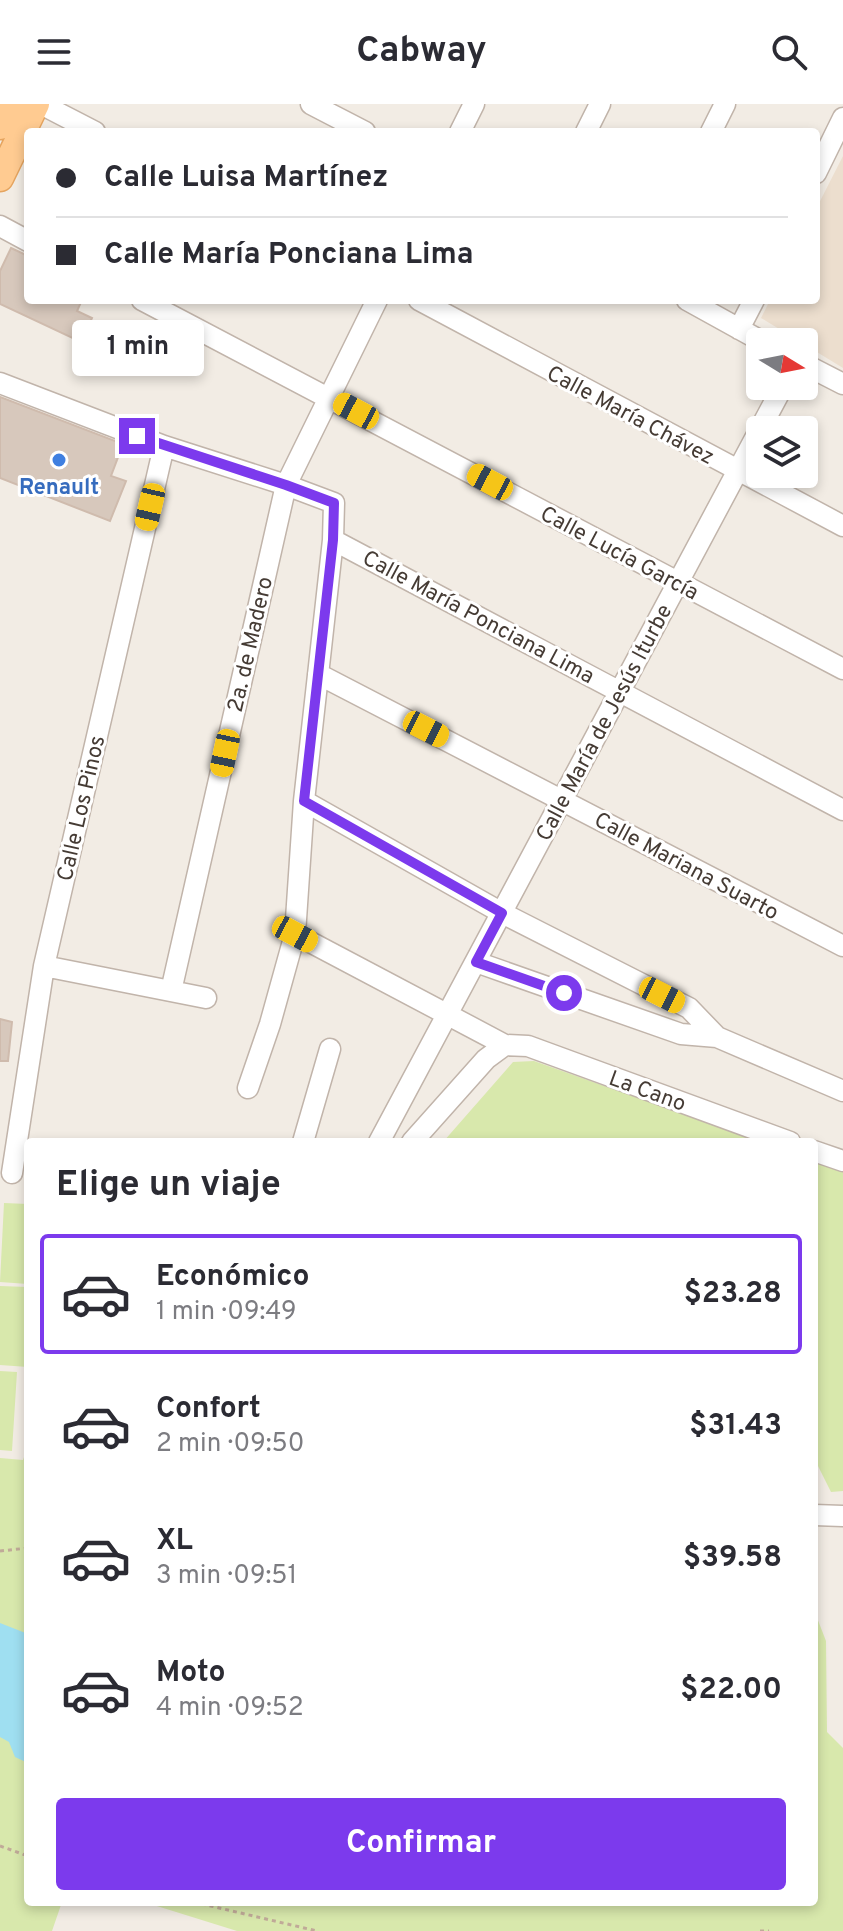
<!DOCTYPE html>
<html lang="es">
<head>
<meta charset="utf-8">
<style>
  :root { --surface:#fff; --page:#f7f7f7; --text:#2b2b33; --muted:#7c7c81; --line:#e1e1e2; --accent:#7c3aed }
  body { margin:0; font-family:Overpass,sans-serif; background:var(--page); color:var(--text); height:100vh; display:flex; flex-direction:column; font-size:30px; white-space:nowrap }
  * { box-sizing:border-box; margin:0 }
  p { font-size:26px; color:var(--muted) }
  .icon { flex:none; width:44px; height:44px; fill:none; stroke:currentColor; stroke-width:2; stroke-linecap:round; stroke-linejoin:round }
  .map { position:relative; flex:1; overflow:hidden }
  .panel { position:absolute; left:24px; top:1034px; width:794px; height:768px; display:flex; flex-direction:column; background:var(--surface); border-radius:8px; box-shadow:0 4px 12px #0003 }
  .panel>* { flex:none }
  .banner { position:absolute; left:24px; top:24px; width:796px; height:176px; border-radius:8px; box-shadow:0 4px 12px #0003; display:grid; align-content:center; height:176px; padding:0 32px; background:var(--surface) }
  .needle { width:52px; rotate:100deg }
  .tools { position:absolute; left:746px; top:224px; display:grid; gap:16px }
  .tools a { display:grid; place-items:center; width:72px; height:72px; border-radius:8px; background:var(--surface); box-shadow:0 4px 12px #0003; font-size:40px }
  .end { position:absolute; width:36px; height:36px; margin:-18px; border:10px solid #7c3aed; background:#fff; box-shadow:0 0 0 4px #fff }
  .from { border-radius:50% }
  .bubble { position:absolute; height:56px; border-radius:8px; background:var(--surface); box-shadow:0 4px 12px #0003; font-size:26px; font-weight:700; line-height:56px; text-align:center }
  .car { position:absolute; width:24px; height:48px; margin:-24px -12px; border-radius:10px; box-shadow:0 0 6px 2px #0007; background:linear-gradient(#f5c518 24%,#345 0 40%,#f5c518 0 76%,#345 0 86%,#f5c518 0) }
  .banner b { display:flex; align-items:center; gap:28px; height:76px; font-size:30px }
  .banner b+b { border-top:2px solid var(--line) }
  .banner i { width:20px; height:20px; background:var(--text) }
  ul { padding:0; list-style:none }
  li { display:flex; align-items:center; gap:24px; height:120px; margin:0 16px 12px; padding:0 16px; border:4px solid transparent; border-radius:8px }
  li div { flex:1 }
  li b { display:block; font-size:30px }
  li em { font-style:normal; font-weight:700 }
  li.on { border-color:var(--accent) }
  li>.icon { width:72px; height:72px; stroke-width:1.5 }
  h2 { padding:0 32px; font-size:36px; line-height:96px }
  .button { display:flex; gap:16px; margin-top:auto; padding:16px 32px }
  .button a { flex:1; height:92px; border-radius:8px; background:var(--accent); color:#fff; font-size:32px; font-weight:700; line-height:92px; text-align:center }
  header { display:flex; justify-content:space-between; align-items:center; height:104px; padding:0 32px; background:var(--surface); font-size:36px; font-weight:700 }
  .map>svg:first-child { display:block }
  .education { fill:#ecdece }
  .green { fill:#d8e8ac }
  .water { fill:#9fdff1 }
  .building { fill:#d7c8bc; stroke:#cfbbad; stroke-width:2 }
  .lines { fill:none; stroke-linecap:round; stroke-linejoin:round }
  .minor-casing { stroke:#c1b4aa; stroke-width:23 }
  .major-casing { stroke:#e5a45f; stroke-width:29 }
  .path { stroke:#c0aa98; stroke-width:3; stroke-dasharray:4 4; stroke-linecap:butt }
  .minor { stroke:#fff; stroke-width:20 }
  .major { stroke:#ffcb91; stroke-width:26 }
  .route { stroke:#7c3aed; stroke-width:10 }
  .shop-dot { fill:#3f7fe0; stroke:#fff; stroke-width:3 }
  .labels { text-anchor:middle; stroke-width:6; stroke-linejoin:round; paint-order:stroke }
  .street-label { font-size:22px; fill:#453b34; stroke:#fff }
  .shop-label { font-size:22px; font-weight:bold; fill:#366cbe; stroke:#fff }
</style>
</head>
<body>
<header><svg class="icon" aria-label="menu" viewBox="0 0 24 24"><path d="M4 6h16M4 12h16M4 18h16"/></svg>Cabway<svg class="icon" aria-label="search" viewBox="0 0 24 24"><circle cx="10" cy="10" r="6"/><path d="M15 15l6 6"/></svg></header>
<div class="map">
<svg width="843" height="1827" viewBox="0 0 843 1827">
  <rect width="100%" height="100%" fill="#f2ece4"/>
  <path class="education" d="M843 52V264L761 214 770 196H816V105Z"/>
  <path class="green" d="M534 957 762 1038H443L513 958Z
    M814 1056 843 1067V1387L831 1388 814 1354Z
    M4 1099 28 1100V1180L0 1178Z
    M0 1182 28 1183V1263L0 1261Z
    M0 1267 17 1268 12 1347 0 1346Z
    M28 1341V1798H62L52 1827H0V1354L23 1356Z
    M814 1506 826 1537 827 1628 843 1644V1827H237L144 1798H814Z"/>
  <path class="water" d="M0 1519 28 1530V1659L15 1653 9 1638 0 1633Z"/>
  <path class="building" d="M11 144 28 152V196H82L77 207 92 214 81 238 0 200V167Z
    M0 293 123 340 111 372 126 377 110 417 0 374Z
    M0 915 12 918 8 957H0Z"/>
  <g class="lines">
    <defs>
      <path id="minor" d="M41 0 95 28
        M311 0 365 28
        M460 28 474 0
        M586 28 600 0
        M711 28 725 0
        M816 69 843 14
        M0 122 28 137
        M142 196 843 565
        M419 196 843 422
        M687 196 763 238
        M739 225 754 196
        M804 260 843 280
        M0 279 164 342 286 381 334 399 333 436 304 697 295 830 270 920 248 984
        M333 436 843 706
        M318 570 843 842
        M304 697 502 809 689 904 717 933
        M295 830 505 941 528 942 790 1038
        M476 858 681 930 717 933 843 987
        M44 862 206 894
        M171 887 286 381 377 196
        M303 1038 330 945
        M379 1038 783 282
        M412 1038 486 955 505 941
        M814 1047 843 1057
        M12 1069 44 862 164 342
        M814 1411 843 1412"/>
      <path id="major" d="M0 22 11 0
        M0 74 36 0"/>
    </defs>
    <use href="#minor" class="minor-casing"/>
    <use href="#major" class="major-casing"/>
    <path class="path" d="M0 1447 28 1444
      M0 1742 28 1752
      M194 1798 317 1827
      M760 1827H769"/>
    <use href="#minor" class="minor"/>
    <use href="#major" class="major"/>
  </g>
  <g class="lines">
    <path class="route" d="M137 332 286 381 334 399 333 436 304 697 502 809 476 858 564 889"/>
  </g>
  <circle class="shop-dot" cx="59" cy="356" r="8"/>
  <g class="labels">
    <g class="street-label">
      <text transform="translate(631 310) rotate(28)" y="8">Calle María Chávez</text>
      <text transform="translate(620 448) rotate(28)" y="8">Calle Lucía García</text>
      <text transform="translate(479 512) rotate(28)" y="8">Calle María Ponciana Lima</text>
      <text transform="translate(249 540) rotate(-77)" y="8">2a. de Madero</text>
      <text transform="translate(603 618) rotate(-62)" y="8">Calle María de Jesús Iturbe</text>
      <text transform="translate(80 704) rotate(-77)" y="8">Calle Los Pinos</text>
      <text transform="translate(687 761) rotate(28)" y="8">Calle Mariana Suarto</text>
      <text transform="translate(648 986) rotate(20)" y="8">La Cano</text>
    </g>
    <g class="shop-label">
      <text x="59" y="390">Renault</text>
    </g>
  </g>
</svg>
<div class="tools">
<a><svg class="needle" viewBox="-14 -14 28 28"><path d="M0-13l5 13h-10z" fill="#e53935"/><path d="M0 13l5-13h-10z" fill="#7c7c81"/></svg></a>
<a><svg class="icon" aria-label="layers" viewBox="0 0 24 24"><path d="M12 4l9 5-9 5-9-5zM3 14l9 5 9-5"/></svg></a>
</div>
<i class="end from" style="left:564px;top:889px"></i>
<i class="end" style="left:137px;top:332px"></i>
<div class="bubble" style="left:72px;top:216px;width:132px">1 min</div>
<i class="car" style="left:356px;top:307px;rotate:298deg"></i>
<i class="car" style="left:490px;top:378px;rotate:298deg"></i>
<i class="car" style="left:150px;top:403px;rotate:193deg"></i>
<i class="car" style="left:426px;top:625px;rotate:117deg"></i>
<i class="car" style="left:225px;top:649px;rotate:192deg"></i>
<i class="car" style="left:295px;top:830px;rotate:118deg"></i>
<i class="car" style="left:662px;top:891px;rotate:117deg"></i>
<div class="banner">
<b><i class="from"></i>Calle Luisa Martínez</b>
<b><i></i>Calle María Ponciana Lima</b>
</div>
<section class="panel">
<h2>Elige un viaje</h2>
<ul>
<li class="on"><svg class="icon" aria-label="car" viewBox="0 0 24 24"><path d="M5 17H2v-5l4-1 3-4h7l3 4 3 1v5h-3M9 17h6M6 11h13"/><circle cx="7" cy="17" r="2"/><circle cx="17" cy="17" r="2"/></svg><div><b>Económico</b><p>1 min · 09:49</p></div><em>$23.28</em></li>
<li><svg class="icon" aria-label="car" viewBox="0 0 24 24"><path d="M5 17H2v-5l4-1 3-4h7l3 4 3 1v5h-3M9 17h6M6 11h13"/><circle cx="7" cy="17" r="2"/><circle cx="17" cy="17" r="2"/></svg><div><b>Confort</b><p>2 min · 09:50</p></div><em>$31.43</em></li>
<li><svg class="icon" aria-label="car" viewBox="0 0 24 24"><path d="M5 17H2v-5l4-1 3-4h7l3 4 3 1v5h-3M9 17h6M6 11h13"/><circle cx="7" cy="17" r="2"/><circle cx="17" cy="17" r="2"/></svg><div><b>XL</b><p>3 min · 09:51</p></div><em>$39.58</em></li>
<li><svg class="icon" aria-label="car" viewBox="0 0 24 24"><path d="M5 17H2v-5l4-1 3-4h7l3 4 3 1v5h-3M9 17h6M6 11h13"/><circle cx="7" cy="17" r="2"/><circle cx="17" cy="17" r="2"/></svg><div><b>Moto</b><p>4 min · 09:52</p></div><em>$22.00</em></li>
</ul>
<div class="button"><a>Confirmar</a></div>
</section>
</div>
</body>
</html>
